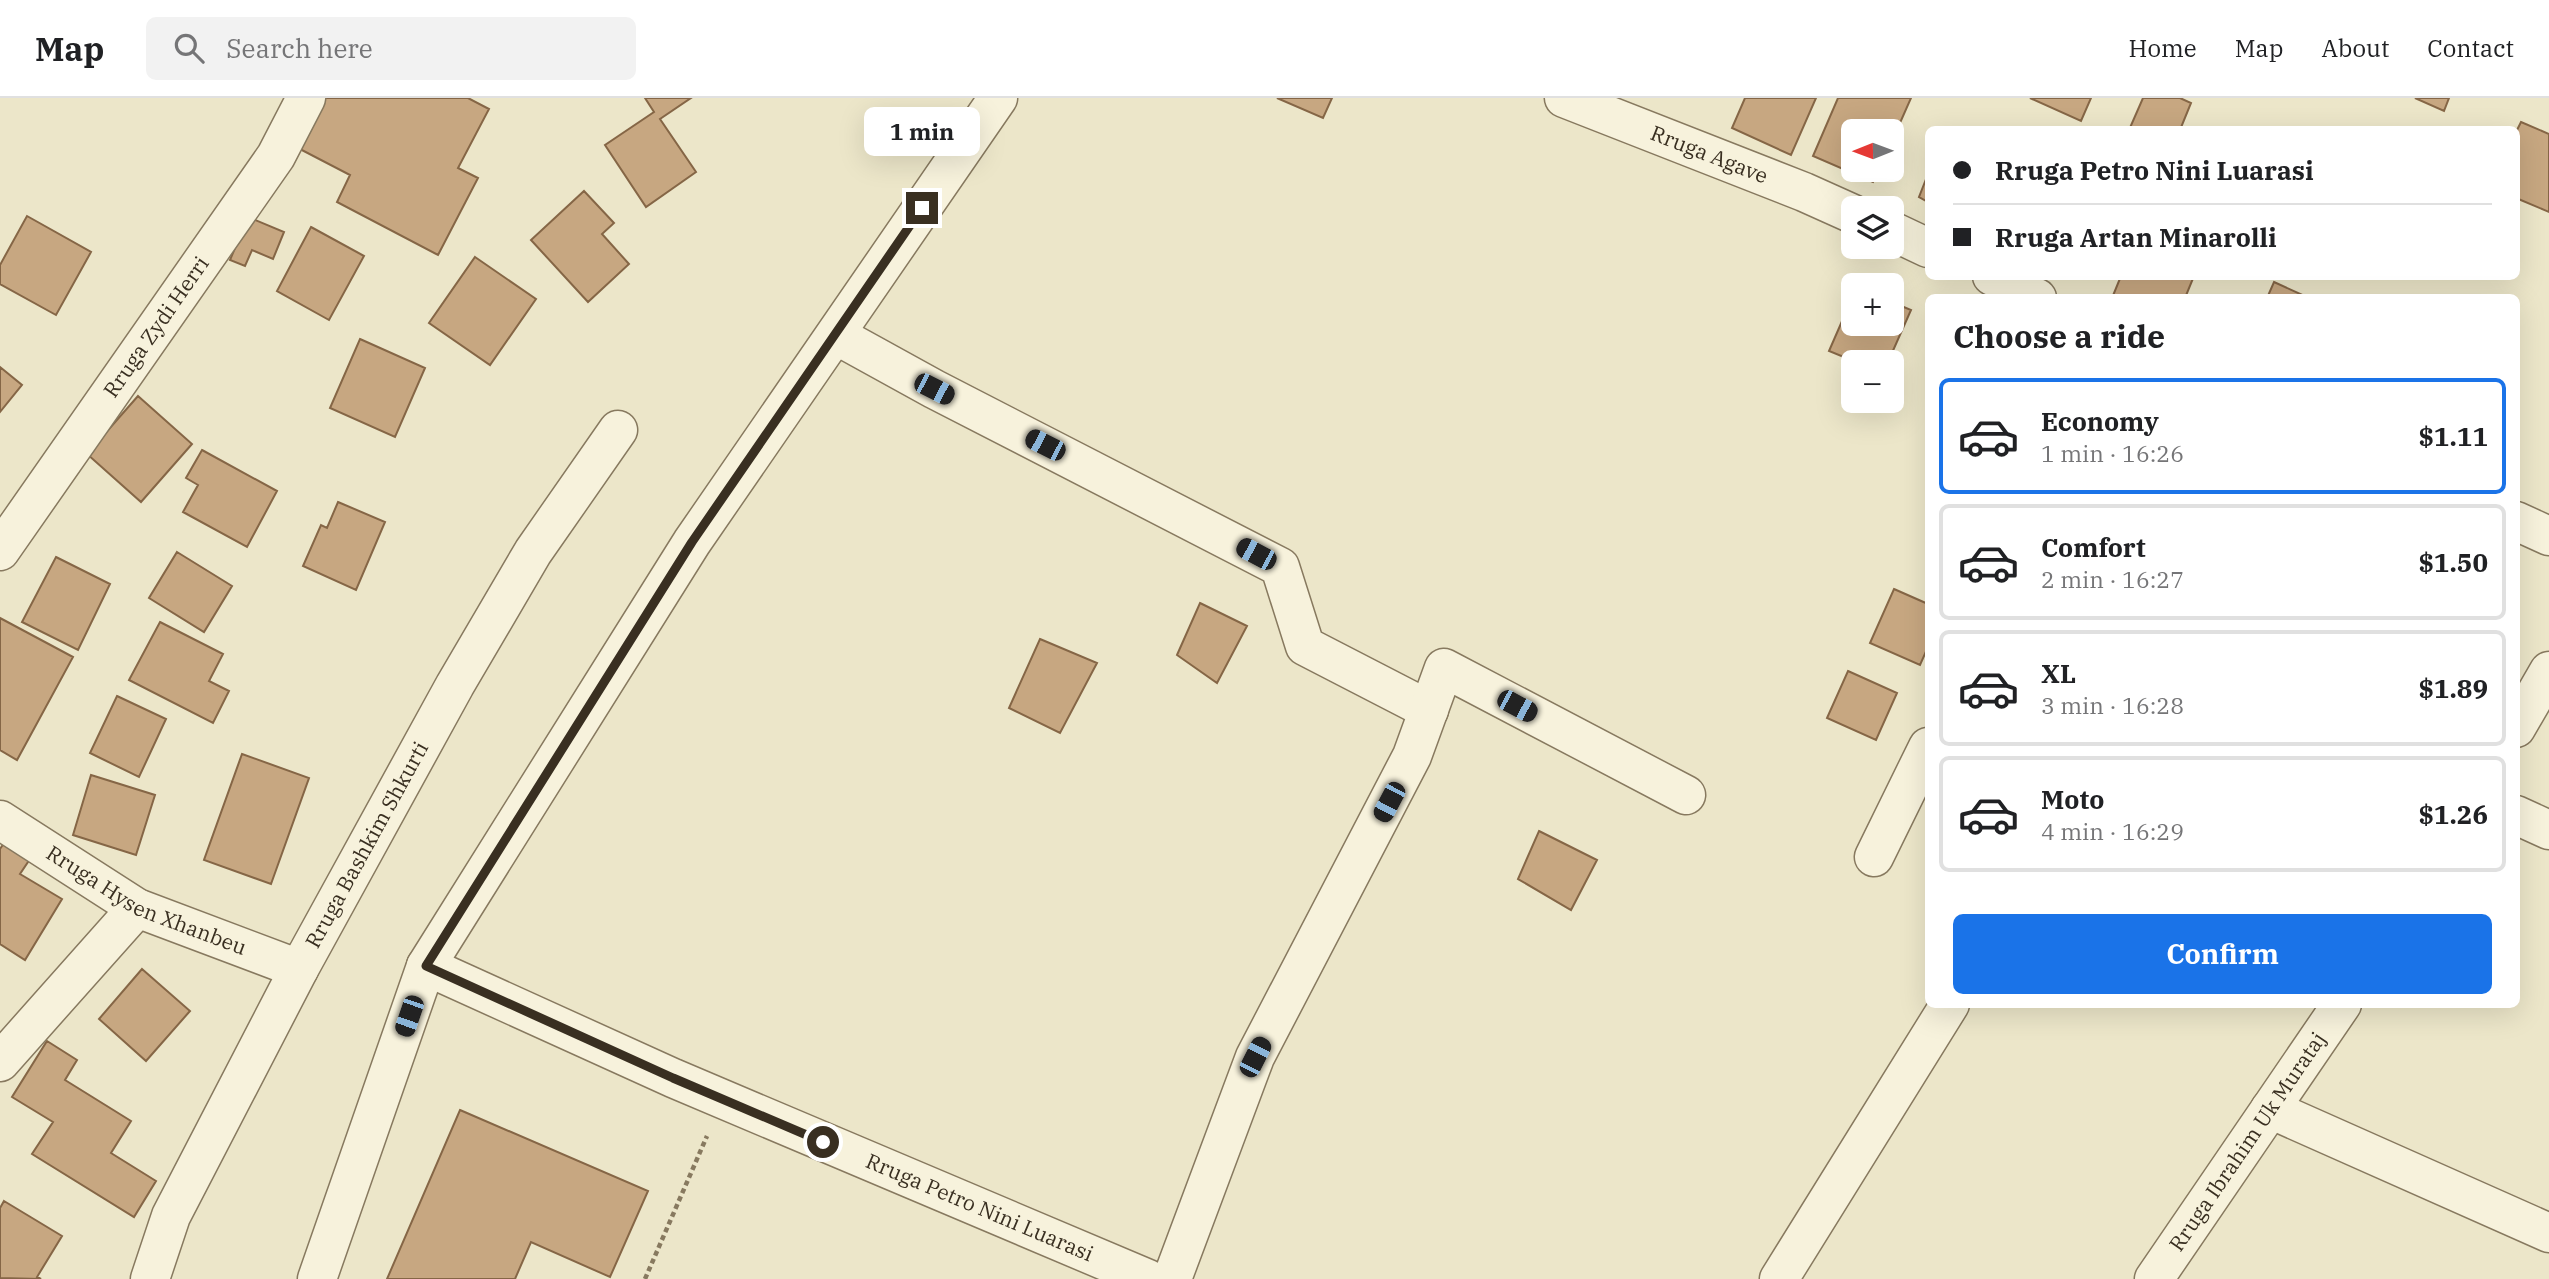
<!DOCTYPE html>
<html lang="en">
<head>
<meta charset="utf-8">
<style>
  :root { --surface:#fff; --page:#f2f2f2; --text:#202124; --muted:#757577; --line:#e0e0e0; --accent:#1a73e8 }
  body { margin:0; font-family:"IBM Plex Serif",serif; background:var(--page); color:var(--text); height:100vh; display:flex; flex-direction:column; font-size:26px; white-space:nowrap }
  * { box-sizing:border-box; margin:0 }
  p { font-size:23px; color:var(--muted) }
  .icon { flex:none; width:38px; height:38px; fill:none; stroke:currentColor; stroke-width:2; stroke-linecap:round; stroke-linejoin:round }
  .map { position:relative; flex:1; overflow:hidden }
  .drawer { position:absolute; left:1925px; top:196px; width:595px; height:714px; display:flex; flex-direction:column; background:var(--surface); border-radius:10px; box-shadow:0 7px 28px #0002 }
  .drawer>* { flex:none }
  .banner { position:absolute; left:1925px; top:28px; width:595px; height:154px; border-radius:10px; box-shadow:0 7px 28px #0002; display:grid; align-content:center; height:154px; padding:0 28px; background:var(--surface) }
  .needle { width:46px; rotate:269deg }
  .tools { position:absolute; left:1841px; top:21px; display:grid; gap:14px }
  .tools a { display:grid; place-items:center; width:63px; height:63px; border-radius:10px; background:var(--surface); box-shadow:0 7px 28px #0002; font-size:35px }
  .end { position:absolute; width:32px; height:32px; margin:-16px; border:9px solid #392f21; background:#fff; box-shadow:0 0 0 4px #fff }
  .from { border-radius:50% }
  .bubble { position:absolute; height:49px; border-radius:10px; background:var(--surface); box-shadow:0 7px 28px #0002; font-size:23px; font-weight:800; line-height:49px; text-align:center }
  .car { position:absolute; width:21px; height:42px; margin:-21px -10px; border-radius:9px; box-shadow:0 0 5px 2px #0007; background:linear-gradient(#222 24%,#8ab4d8 0 40%,#222 0 76%,#8ab4d8 0 86%,#222 0) }
  .banner b { display:flex; align-items:center; gap:24px; height:66px; font-size:26px }
  .banner b+b { border-top:2px solid var(--line) }
  .banner i { width:18px; height:18px; background:var(--text) }
  ul { padding:0; list-style:none }
  li { display:flex; align-items:center; gap:21px; height:116px; margin:0 14px 10px; padding:0 14px; border:4px solid var(--line); border-radius:10px }
  li div { flex:1 }
  li b { display:block; font-size:26px }
  li em { font-style:normal; font-weight:800 }
  li.active { border-color:var(--accent) }
  li>.icon { width:63px; height:63px; stroke-width:1.5 }
  h2 { padding:0 28px; font-size:32px; line-height:84px }
  .cta { display:flex; gap:14px; margin-top:auto; padding:14px 28px }
  .cta a { flex:1; height:80px; border-radius:10px; background:var(--accent); color:#fff; font-size:28px; font-weight:800; line-height:80px; text-align:center }
  header { display:flex; align-items:center; gap:42px; box-sizing:border-box; height:98px; padding:0 35px; background:var(--surface); border-bottom:2px solid var(--line) }
  header strong { font-size:33px }
  nav { display:flex; gap:38px; margin-inline-start:auto; font-size:24px }
  .search { width:490px; height:63px; background:var(--page); display:flex; align-items:center; gap:18px; box-sizing:border-box; padding:0 24px; border-radius:10px; color:var(--muted); font-size:26px }
  .map>svg:first-child { display:block }
  .building { fill:#c7a781; stroke:#856646; stroke-width:2 }
  .lines { fill:none; stroke-linecap:round; stroke-linejoin:round }
  .minor-casing { stroke:#87795f; stroke-width:41 }
  .path { stroke:#87795f; stroke-width:4.5; stroke-dasharray:5 3.5; stroke-linecap:butt }
  .minor { stroke:#f7f2dc; stroke-width:38 }
  .route { stroke:#392f21; stroke-width:9 }
  .labels { text-anchor:middle; stroke-width:5; stroke-linejoin:round; paint-order:stroke }
  .street-label { font-size:21px; fill:#392f21; stroke:#f4efd8 }
</style>
</head>
<body>
<header>
<strong>Map</strong>
<div class="search"><svg class="icon" aria-label="search" viewBox="0 0 24 24"><circle cx="10" cy="10" r="6"/><path d="M15 15l6 6"/></svg>Search here</div>
<nav><a>Home</a><a>Map</a><a>About</a><a>Contact</a></nav>
</header>
<div class="map">
<svg width="2549" height="1181" viewBox="0 0 2549 1181">
  <rect width="100%" height="100%" fill="#ece6c9"/>
  <path class="building" d="M322 0H468L489 11 458 70 478 80 438 157 337 104 350 77 296 49Z
    M645 0H691L660 21 696 74 646 109 605 47 654 14Z
    M1277 0H1332L1323 20Z
    M1745 0H1816L1791 57 1732 30Z
    M1838 0H1911L1892 43V33H1853V72H1879L1873 84 1813 58Z
    M2030 0H2091L2081 23Z
    M2143 0H2180L2191 5 2180 32H2129Z
    M2415 0H2449L2444 13Z
    M2521 24 2549 36V114L2516 100V34Z
    M1928 76V104L1919 99Z
    M584 93 614 125 602 136 629 166 588 204 531 142Z
    M27 118 91 154 56 217 0 186V167Z
    M248 119 284 134 273 161 252 152 245 168 230 162Z
    M311 129 364 158 329 222 277 193Z
    M475 159 536 201 490 267 429 225Z
    M2121 178H2194L2185 200H2112Z
    M2274 184 2309 200H2267Z
    M1853 198V226H1892V204L1911 212 1888 264H1856L1829 253Z
    M360 241 425 270 395 339 330 310Z
    M0 269 22 287 0 314Z
    M138 298 192 346 141 404 87 356Z
    M202 352 277 393 247 449 183 414 198 387 186 380Z
    M338 404 385 424 356 492 303 468 321 427 327 430Z
    M177 454 232 488 204 534 149 500Z
    M56 459 110 486 78 552 22 524Z
    M1894 491 1928 506V549L1920 567 1870 545Z
    M1200 505 1247 528 1217 585 1177 557Z
    M0 520 73 559 17 662 0 652Z
    M160 524 223 556 209 583 229 593 213 625 129 582Z
    M1040 541 1097 565 1060 635 1009 610Z
    M1848 573 1897 595 1876 642 1827 620Z
    M117 598 166 621 139 679 90 655Z
    M242 656 309 680 271 786 204 762Z
    M91 677 155 697 136 757 73 737Z
    M1539 733 1597 762 1571 812 1518 781Z
    M8 739 34 755 20 776 62 801 25 862 0 846V751Z
    M142 871 190 913 146 963 99 921Z
    M47 943 77 962 65 982 131 1023 111 1055 156 1083 134 1119 32 1056 53 1024 12 999Z
    M460 1012 648 1093 610 1179 531 1144 515 1181H387Z
    M4 1103 62 1138 37 1179 41 1181 0 1180V1110Z"/>
  <g class="lines">
    <defs>
      <g id="minor">
        <path id="s1" d="M1564 0 1804 94 1853 116"/>
        <path d="M1892 133 1928 150"/>
        <path d="M1992 178 2037 200"/>
        <path d="M836 237 934 291 1280 469 1305 548 1429 612"/>
        <path d="M2516 423 2549 438"/>
        <path id="s2" d="M0 453 276 58 306 0"/>
        <path d="M2516 630 2549 573"/>
        <path d="M2516 717 2549 732"/>
        <path id="s3" d="M0 722 137 810 299 871"/>
        <path d="M1874 759 1928 649"/>
        <path id="s4" d="M426 868 673 980 1148 1181"/>
        <path d="M0 964 137 810"/>
        <path d="M2270 1011 2549 1135"/>
        <path id="s5" d="M150 1181 171 1118 299 871 455 587 533 454 618 332"/>
        <path d="M317 1181 426 868 692 444 998 0"/>
        <path d="M1172 1181 1255 959 1412 658 1444 570 1686 697"/>
        <path d="M1779 1181 1950 906"/>
        <path id="s6" d="M2154 1181 2342 906"/>
      </g>
    </defs>
    <use href="#minor" class="minor-casing"/>
    <path class="path" d="M645 1181 707 1038"/>
    <use href="#minor" class="minor"/>
  </g>
  <g class="lines">
    <path class="route" d="M823 1044 673 980 426 868 692 444 922 110"/>
  </g>
  <g class="labels">
    <g class="street-label">
      <text dy="7" stroke="none"><textPath href="#s1" startOffset="156">Rruga Agave</textPath></text>
      <text dy="7" stroke="none"><textPath href="#s2" startOffset="273">Rruga Zydi Herri</textPath></text>
      <text dy="7" stroke="none"><textPath href="#s5" startOffset="486">Rruga Bashkim Shkurti</textPath></text>
      <text dy="7" stroke="none"><textPath href="#s3" startOffset="168">Rruga Hysen Xhanbeu</textPath></text>
      <text dy="7" stroke="none"><textPath href="#s6" startOffset="166">Rruga Ibrahim Uk Murataj</textPath></text>
      <text dy="7" stroke="none"><textPath href="#s4" startOffset="604">Rruga Petro Nini Luarasi</textPath></text>
    </g>
  </g>
</svg>
<div class="tools">
<a><svg class="needle" viewBox="-14 -14 28 28"><path d="M0-13l5 13h-10z" fill="#e53935"/><path d="M0 13l5-13h-10z" fill="#757577"/></svg></a>
<a><svg class="icon" aria-label="layers" viewBox="0 0 24 24"><path d="M12 4l9 5-9 5-9-5zM3 14l9 5 9-5"/></svg></a>
<a>+</a>
<a>−</a>
</div>
<i class="end from" style="left:823px;top:1044px"></i>
<i class="end" style="left:922px;top:110px"></i>
<div class="bubble" style="left:864px;top:9px;width:116px">1 min</div>
<i class="car" style="left:934px;top:291px;rotate:117deg"></i>
<i class="car" style="left:1045px;top:347px;rotate:297deg"></i>
<i class="car" style="left:1256px;top:456px;rotate:298deg"></i>
<i class="car" style="left:1517px;top:608px;rotate:118deg"></i>
<i class="car" style="left:1389px;top:704px;rotate:208deg"></i>
<i class="car" style="left:409px;top:918px;rotate:199deg"></i>
<i class="car" style="left:1255px;top:959px;rotate:27deg"></i>
<div class="banner">
<b><i class="from"></i>Rruga Petro Nini Luarasi</b>
<b><i></i>Rruga Artan Minarolli</b>
</div>
<section class="drawer">
<h2>Choose a ride</h2>
<ul>
<li class="active"><svg class="icon" aria-label="car" viewBox="0 0 24 24"><path d="M5 17H2v-5l4-1 3-4h7l3 4 3 1v5h-3M9 17h6M6 11h13"/><circle cx="7" cy="17" r="2"/><circle cx="17" cy="17" r="2"/></svg><div><b>Economy</b><p>1 min · 16:26</p></div><em>$1.11</em></li>
<li><svg class="icon" aria-label="car" viewBox="0 0 24 24"><path d="M5 17H2v-5l4-1 3-4h7l3 4 3 1v5h-3M9 17h6M6 11h13"/><circle cx="7" cy="17" r="2"/><circle cx="17" cy="17" r="2"/></svg><div><b>Comfort</b><p>2 min · 16:27</p></div><em>$1.50</em></li>
<li><svg class="icon" aria-label="car" viewBox="0 0 24 24"><path d="M5 17H2v-5l4-1 3-4h7l3 4 3 1v5h-3M9 17h6M6 11h13"/><circle cx="7" cy="17" r="2"/><circle cx="17" cy="17" r="2"/></svg><div><b>XL</b><p>3 min · 16:28</p></div><em>$1.89</em></li>
<li><svg class="icon" aria-label="car" viewBox="0 0 24 24"><path d="M5 17H2v-5l4-1 3-4h7l3 4 3 1v5h-3M9 17h6M6 11h13"/><circle cx="7" cy="17" r="2"/><circle cx="17" cy="17" r="2"/></svg><div><b>Moto</b><p>4 min · 16:29</p></div><em>$1.26</em></li>
</ul>
<div class="cta"><a>Confirm</a></div>
</section>
</div>
</body>
</html>
